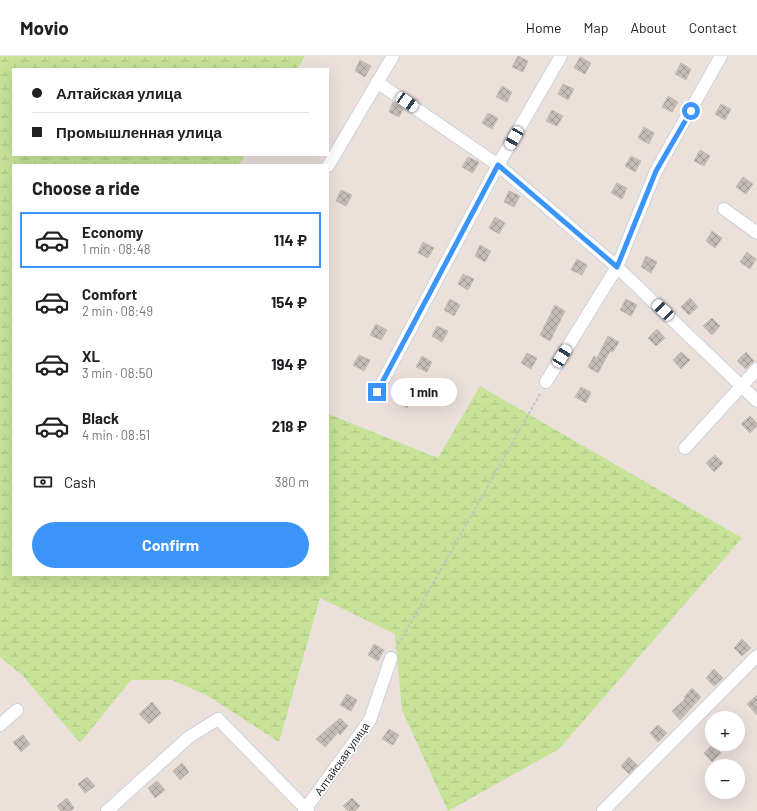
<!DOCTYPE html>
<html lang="en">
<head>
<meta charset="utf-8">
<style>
  :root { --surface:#fff; --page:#f2f2f2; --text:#202124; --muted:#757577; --line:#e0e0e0; --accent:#3b94fa }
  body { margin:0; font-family:Barlow,sans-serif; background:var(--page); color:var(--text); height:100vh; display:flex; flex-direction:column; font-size:15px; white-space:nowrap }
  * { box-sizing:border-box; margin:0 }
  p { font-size:13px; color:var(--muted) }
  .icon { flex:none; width:22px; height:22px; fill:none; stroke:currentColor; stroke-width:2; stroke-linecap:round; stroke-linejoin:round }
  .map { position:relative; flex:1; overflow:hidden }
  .side { position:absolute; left:12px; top:108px; width:317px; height:412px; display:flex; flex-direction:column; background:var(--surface); border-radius:0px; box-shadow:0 4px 16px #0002 }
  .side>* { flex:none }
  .top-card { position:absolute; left:12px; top:12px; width:317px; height:88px; border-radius:0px; box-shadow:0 4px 16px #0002; display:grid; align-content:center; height:88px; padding:0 20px; background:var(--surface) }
  .buttons { position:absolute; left:705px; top:655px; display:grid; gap:8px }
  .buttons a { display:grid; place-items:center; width:40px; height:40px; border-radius:50%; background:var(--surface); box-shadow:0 4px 16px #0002; font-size:20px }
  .end { position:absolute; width:18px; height:18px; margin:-9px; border:5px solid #3b94fa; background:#fff; box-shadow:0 0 0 2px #fff }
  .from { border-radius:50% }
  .bubble { position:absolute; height:28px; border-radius:14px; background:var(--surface); box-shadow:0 4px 16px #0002; font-size:13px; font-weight:700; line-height:28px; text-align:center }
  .car { position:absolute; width:12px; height:24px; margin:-12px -6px; border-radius:5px; box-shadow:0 0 3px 1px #0007; background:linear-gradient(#fff 24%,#345 0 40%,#fff 0 76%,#345 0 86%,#fff 0) }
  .top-card b { display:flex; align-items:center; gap:14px; height:38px; font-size:15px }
  .top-card b+b { border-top:1px solid var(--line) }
  .top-card i { width:10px; height:10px; background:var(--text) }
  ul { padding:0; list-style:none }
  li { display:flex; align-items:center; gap:12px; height:56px; margin:0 8px 6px; padding:0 12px; border:2px solid transparent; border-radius:0px }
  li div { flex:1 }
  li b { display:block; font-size:15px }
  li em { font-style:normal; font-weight:700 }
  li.active { border-color:var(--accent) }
  li>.icon { width:36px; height:36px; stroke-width:1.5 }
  h2 { padding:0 20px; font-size:18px; line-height:48px }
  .pay { display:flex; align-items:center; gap:10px; height:44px; padding:0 20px; font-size:15px }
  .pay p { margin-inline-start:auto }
  .primary-button { display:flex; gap:8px; margin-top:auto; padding:8px 20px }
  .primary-button a { flex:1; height:46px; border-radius:24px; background:var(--accent); color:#fff; font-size:16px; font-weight:700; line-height:46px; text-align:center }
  header { display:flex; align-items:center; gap:24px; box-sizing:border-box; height:56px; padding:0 20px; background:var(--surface); border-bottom:1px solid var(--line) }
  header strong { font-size:19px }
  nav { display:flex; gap:22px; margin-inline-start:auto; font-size:14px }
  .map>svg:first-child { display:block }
  .wetland { fill:url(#wetland-marsh) }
  .building { fill:url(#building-cross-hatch); stroke:#c7bcb5 }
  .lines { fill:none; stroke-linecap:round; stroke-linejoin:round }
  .minor-casing { stroke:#cad2dc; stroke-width:14 }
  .path { stroke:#c3c3c3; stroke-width:2; stroke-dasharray:3 2; stroke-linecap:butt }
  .minor { stroke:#fff; stroke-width:12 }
  .route { stroke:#3b94fa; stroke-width:5 }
  .labels { text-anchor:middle; stroke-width:3; stroke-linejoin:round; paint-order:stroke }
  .street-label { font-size:11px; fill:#2a2a2a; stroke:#fff }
</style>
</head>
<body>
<header>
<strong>Movio</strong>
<nav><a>Home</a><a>Map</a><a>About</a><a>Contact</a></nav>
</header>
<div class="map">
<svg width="757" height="755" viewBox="0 0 757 755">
  <defs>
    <pattern id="wetland-marsh" width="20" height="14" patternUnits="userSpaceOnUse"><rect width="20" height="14" fill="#c6e398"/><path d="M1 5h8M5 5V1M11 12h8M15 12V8" fill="none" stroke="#aac383"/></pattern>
    <pattern id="building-cross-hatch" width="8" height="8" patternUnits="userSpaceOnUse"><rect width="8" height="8" fill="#c4bcb7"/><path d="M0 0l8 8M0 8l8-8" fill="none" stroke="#9f9995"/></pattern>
  </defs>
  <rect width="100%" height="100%" fill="#ece0db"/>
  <path class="wetland" d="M0 0H305L297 13H13V99H245L239 109H13V519H328V358L438 402 480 330 742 482 559 693 448 755 402 654 395 578 320 542 279 686 208 640 172 624H131L80 687 23 620 0 601Z"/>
  <path class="building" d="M518 0 528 5 523 16 512 11Z
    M580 1 591 7 585 18 574 12Z
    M360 4 371 10 365 21 355 15Z
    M681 7 691 13 686 24 675 18Z
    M563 28 574 33 568 44 558 38Z
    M502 30 512 36 507 46 496 41Z
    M668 40 678 46 672 56 662 51Z
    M393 46 403 53 399 61 389 56Z
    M721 48 731 53 725 64 715 58Z
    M552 54 563 60 557 70 546 65Z
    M488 57 498 62 492 73 482 67Z
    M644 71 654 77 649 88 638 82Z
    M700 94 710 100 704 110 694 105Z
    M631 100 641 105 635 116 625 110Z
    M468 101 479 106 473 117 462 111Z
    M743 121 753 128 746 138 736 131Z
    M617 127 627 132 622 143 611 137Z
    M341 134 352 139 346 150 336 145Z
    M509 135 520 140 514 151 504 146Z
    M495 161 505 167 499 178 489 172Z
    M712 175 722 182 715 192 706 185Z
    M423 186 434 192 428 202 418 197Z
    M480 189 491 195 485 206 475 200Z
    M747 196 756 203 750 213 740 206Z
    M646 200 657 206 651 217 641 211Z
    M577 203 587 209 582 219 571 214Z
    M463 218 474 223 468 234 458 228Z
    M690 242 698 251 689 259 681 251Z
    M450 243 460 249 454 260 444 254Z
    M626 243 637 249 631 260 620 254Z
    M555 249 565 255 550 285 540 279Z
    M712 262 720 270 712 279 703 270Z
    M376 268 387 274 381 284 370 279Z
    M437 270 448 275 442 286 432 280Z
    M657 273 665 282 656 290 648 282Z
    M608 280 619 286 613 296 610 295 598 317 588 311 594 300 597 302Z
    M681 296 690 304 681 313 673 304Z
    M746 296 754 305 746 313 737 305Z
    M527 297 537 302 531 313 521 307Z
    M359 299 370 304 364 315 353 309Z
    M422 300 432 306 427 316 416 311Z
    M581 331 591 336 586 347 575 341Z
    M402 335 412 341 407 352 396 346Z
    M750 360 757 367V370L750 377 741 368Z
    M715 399 723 407 714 416 706 407Z
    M742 583 751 592 742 600 734 592Z
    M374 588 384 594 378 605 368 599Z
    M714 613 723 622 714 630 706 622Z
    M692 632 701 641 680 664 672 655 685 643 684 641Z
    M347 638 357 644 351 655 340 649Z
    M757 639V659L747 648Z
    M152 646 161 657 149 668 139 658Z
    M340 662 348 670 340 679 338 677 325 691 316 683Z
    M658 669 667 677 658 686 650 677Z
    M389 673 399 679 393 689 382 683Z
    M23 679 30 688 21 696 13 686Z
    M712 689 721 697 712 706 704 697Z
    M629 701 638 710 629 718 621 710Z
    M182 707 189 716 180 724 173 715Z
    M87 721 95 730 85 737 78 728Z
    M157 725 165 734 155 742 148 732Z
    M67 742 74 752 70 755H61L57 750Z
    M352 742 360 750 355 755H348L343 750Z"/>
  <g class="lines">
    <defs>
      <path id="minor" d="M377 26 498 109 617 211 757 345
        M328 110 393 0
        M724 153 757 177
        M546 326 617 211 656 115 721 0
        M377 336 498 109 561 0
        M685 392 757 313
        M0 669 17 654
        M107 755 189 681 218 663 308 755
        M304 755 370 664 391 602
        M603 755 757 600"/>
    </defs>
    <use href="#minor" class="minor-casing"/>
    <path class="path" d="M396 593 541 336"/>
    <use href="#minor" class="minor"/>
  </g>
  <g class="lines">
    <path class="route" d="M377 336 498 109 617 211 656 115 691 55"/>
  </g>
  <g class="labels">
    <g class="street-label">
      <text transform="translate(342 703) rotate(-55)" y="4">Алтайская улица</text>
    </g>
  </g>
</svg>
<div class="buttons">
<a>+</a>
<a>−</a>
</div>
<i class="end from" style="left:691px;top:55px"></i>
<i class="end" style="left:377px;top:336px"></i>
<div class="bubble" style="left:391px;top:322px;width:66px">1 min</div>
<i class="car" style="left:407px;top:46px;rotate:124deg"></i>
<i class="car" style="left:514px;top:82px;rotate:210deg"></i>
<i class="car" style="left:663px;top:254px;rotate:314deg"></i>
<i class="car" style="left:562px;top:300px;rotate:32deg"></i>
<div class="top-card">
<b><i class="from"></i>Алтайская улица</b>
<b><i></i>Промышленная улица</b>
</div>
<section class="side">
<h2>Choose a ride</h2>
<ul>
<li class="active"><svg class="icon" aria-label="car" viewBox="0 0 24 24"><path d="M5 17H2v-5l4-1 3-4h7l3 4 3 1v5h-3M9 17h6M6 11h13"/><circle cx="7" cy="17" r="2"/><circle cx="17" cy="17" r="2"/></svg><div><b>Economy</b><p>1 min · 08:48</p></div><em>114 ₽</em></li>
<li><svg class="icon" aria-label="car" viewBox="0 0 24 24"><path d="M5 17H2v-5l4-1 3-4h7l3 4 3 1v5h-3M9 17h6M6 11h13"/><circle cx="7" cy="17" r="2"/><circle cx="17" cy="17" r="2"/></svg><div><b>Comfort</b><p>2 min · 08:49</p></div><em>154 ₽</em></li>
<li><svg class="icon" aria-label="car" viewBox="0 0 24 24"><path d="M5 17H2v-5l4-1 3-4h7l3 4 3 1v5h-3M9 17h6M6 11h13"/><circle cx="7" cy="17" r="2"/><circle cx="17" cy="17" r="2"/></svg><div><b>XL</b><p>3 min · 08:50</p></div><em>194 ₽</em></li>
<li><svg class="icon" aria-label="car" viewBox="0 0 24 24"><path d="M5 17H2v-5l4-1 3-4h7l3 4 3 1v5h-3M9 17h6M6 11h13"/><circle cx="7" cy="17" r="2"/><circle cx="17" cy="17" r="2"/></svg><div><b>Black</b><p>4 min · 08:51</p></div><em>218 ₽</em></li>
</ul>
<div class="pay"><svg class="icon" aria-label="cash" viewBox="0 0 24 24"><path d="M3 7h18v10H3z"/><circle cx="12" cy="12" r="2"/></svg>Cash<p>380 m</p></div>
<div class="primary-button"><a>Confirm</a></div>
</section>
</div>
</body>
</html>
